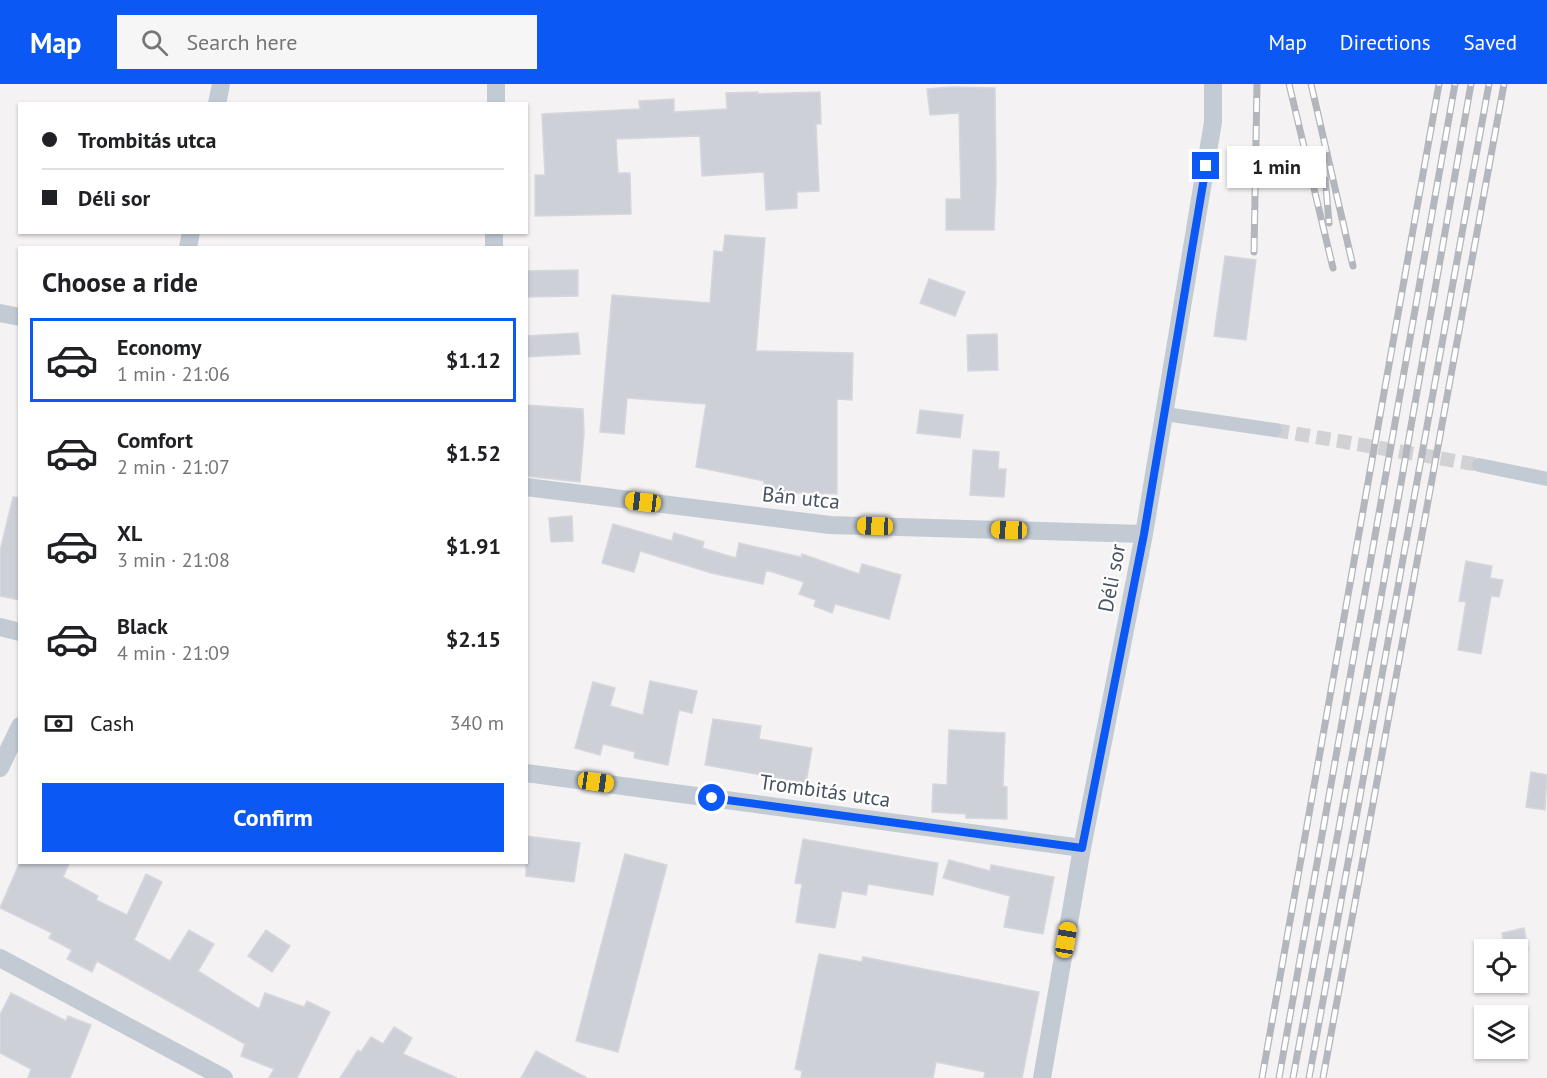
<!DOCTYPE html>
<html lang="en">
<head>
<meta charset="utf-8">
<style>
  :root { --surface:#fff; --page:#f6f6f6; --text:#202124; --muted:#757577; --line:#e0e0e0; --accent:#0c58f4 }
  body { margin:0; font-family:"PT Sans",sans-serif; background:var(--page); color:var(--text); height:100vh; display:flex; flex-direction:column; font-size:22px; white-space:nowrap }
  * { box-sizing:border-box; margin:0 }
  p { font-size:20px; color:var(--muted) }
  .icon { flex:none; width:33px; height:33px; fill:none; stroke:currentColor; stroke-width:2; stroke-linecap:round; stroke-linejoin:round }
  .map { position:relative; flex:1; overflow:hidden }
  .drawer { position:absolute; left:18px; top:162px; width:510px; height:618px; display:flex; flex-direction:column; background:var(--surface); border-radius:0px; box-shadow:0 2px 4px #0004 }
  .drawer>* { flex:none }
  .banner { position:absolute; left:18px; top:18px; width:510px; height:132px; border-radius:0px; box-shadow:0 2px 4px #0004; display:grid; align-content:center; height:132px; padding:0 24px; background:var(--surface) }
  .tools { position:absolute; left:1474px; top:855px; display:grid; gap:12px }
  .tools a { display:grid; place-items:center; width:54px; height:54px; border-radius:0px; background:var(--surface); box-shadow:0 2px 4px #0004; font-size:30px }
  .end { position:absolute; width:27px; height:27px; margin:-14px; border:8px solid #0c58f4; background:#fff; box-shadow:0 0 0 3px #fff }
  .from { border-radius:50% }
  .bubble { position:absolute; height:42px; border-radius:0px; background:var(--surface); box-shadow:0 2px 4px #0004; font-size:20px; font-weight:600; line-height:42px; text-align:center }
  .car { position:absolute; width:18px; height:36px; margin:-18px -9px; border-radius:8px; box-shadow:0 0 4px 2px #0007; background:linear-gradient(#f5c518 24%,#345 0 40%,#f5c518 0 76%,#345 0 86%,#f5c518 0) }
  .banner b { display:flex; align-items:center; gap:21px; height:57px; font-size:22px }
  .banner b+b { border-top:2px solid var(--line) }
  .banner i { width:15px; height:15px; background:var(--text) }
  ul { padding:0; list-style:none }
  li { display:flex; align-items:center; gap:18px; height:84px; margin:0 12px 9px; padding:0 12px; border:3px solid transparent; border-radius:0px }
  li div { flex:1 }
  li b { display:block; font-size:22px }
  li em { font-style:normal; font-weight:600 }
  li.active { border-color:var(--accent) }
  li>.icon { width:54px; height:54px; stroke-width:1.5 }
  h2 { padding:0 24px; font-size:27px; line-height:72px }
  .pay { display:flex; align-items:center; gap:15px; height:66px; padding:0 24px; font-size:22px }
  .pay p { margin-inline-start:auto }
  .cta { display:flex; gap:12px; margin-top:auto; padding:12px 24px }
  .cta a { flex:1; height:69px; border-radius:0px; background:var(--accent); color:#fff; font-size:24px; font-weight:600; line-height:69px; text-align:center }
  header { display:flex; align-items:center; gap:36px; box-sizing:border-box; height:84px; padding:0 30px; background:var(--accent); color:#fff }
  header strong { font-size:28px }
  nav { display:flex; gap:33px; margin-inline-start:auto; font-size:21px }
  .search { width:420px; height:54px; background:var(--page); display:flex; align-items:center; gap:15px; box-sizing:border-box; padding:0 21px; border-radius:0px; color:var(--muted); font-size:22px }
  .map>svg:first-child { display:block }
  .building { fill:#ced0d8; stroke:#d6d7de; stroke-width:1.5 }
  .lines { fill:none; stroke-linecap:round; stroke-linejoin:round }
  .pedestrian-tunnel { stroke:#d2d2d5; stroke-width:14; stroke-dasharray:14 7; stroke-linecap:butt }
  .pedestrian { stroke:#c2cbd4; stroke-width:14 }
  .minor { stroke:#c2cbd4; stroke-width:18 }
  .rail-casing { stroke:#b4b6bd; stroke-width:7 }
  .rail { stroke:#fff; stroke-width:4.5; stroke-dasharray:14; stroke-linecap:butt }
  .route { stroke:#0c58f4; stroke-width:8 }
  .labels { text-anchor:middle; stroke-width:4.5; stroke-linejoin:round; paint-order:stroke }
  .street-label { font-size:21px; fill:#485362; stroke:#fff }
</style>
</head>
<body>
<header>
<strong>Map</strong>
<div class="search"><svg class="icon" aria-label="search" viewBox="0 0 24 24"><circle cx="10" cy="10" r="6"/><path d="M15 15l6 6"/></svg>Search here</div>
<nav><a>Map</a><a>Directions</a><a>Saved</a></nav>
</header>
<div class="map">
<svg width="1547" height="994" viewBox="0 0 1547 994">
  <rect width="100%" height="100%" fill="#f4f2f2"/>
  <path class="building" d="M952 3 995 4 996 97 994 146H946V115H961L959 29 930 31 927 5Z
    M758 8V10L820 8 821 40H816L819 107 797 108V124L766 126 764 88 702 92 700 52 616 55 618 89H630L631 130 535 132V91H545L542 30 640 25 639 17 674 15V28L727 25 726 9Z
    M725 151 765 154 756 267 853 269 852 316 837 315V410L764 408V397L696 383 706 320 627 314 624 350 600 348 612 211 710 219 714 167 723 168Z
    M1225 172 1256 176 1246 256 1214 252Z
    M578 186V212L526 213V187Z
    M929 195 965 208 955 232 920 219Z
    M578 249 580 270 526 273V252Z
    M997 250 998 286 968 287 967 251Z
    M526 321 583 325 584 349 580 398 526 392Z
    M920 326 963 331 960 354 917 349Z
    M973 366 999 368 998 385H1006L1004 413 970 411Z
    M13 413 20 414V516L0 512V467Z
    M572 432 573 457 551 458 549 434Z
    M613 440 672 457 674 449 704 458 702 464 736 474 739 459 801 473 802 470 859 490 862 480 901 491 889 535 835 520 832 529 814 522 816 516 799 510 804 498 766 486 763 500 711 489 640 467 634 488 602 479Z
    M1466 477 1492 482 1490 494 1503 496 1499 513 1491 512 1481 570 1458 566 1466 518 1459 517Z
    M650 597 697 607 692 629 679 626 668 681 634 674 635 668 603 660 600 671 575 664 593 598 615 604 610 622 643 631Z
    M713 635 761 642 759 655 812 664 806 699 705 681Z
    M949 646 1005 649 1003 702 1007 703V735L966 734V730L932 728 933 700 947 701Z
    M1531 688 1547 691 1545 726 1526 723Z
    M526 752 580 759 574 798 526 792Z
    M803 755 938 779 933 811 868 800 866 811 842 807 835 844 796 838 802 800 795 799Z
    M625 770 667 781 618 968 576 957Z
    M949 776 990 787 991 781 1054 793 1043 850 1004 843 1010 812 943 794Z
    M20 778H70L63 793 98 812 96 816 127 831 146 790 162 798 134 856 170 877 189 846 214 860 198 887 259 925 265 909 304 923 307 917 330 928 297 994H269L274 985 241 972 245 960 97 877 92 888 67 875 72 866 49 854 52 849 0 824Z
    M1524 844 1528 866H1505L1502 849Z
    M266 846 290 862 272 888 248 872Z
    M819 870 862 878 863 873 1039 908 1022 994H984L985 988 936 978 933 994H801L802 987 795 985Z
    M11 909 66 937 68 932 91 941 70 994H28L31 985 0 969V931Z
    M394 943 412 954 403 970 457 994H340L358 966 361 968 371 953 383 960Z
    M536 967 587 994H521Z"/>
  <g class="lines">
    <path class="pedestrian-tunnel" d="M1275 346 1479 381"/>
    <path class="pedestrian" d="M1165 330 1275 346
      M1479 381 1547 395"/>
    <path class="minor" d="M217 20 221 0
      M496 20V0
      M188 164 191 148
      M494 164V148
      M0 229 20 233
      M526 403 830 441 1144 450
      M0 543 20 548
      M0 684 20 642
      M526 689 1082 764
      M0 874 224 994
      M1042 994 1082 764 1144 450 1213 38V0"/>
    <defs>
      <path id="rail" d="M1289 0 1333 184
        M1311 0 1353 182
        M1324 79 1329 139
        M1254 168 1257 0
        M1262 994 1439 0
        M1279 994 1455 0
        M1293 994 1377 536 1471 0
        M1309 994 1489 0
        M1323 994 1504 0"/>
    </defs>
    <use href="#rail" class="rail-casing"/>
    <use href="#rail" class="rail"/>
  </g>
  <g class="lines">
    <path class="route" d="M712 714 1082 764 1144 450 1206 82"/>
  </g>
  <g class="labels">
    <g class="street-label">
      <text transform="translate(801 414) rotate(6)" y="7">Bán utca</text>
      <text transform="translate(1112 494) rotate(-79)" y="7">Déli sor</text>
      <text transform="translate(825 707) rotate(8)" y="7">Trombitás utca</text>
    </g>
  </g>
</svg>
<div class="tools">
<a><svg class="icon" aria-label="locate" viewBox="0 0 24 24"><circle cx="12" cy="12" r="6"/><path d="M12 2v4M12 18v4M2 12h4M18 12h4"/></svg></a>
<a><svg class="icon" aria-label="layers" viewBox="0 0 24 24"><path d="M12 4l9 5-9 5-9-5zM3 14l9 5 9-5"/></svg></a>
</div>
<i class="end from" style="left:712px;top:714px"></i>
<i class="end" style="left:1206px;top:82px"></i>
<div class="bubble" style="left:1227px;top:62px;width:99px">1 min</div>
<i class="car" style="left:643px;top:418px;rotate:277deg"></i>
<i class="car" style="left:875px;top:442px;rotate:272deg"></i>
<i class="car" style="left:1009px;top:446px;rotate:272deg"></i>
<i class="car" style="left:596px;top:698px;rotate:98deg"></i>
<i class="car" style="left:1066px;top:856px;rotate:10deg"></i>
<div class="banner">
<b><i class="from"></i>Trombitás utca</b>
<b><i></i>Déli sor</b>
</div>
<section class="drawer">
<h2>Choose a ride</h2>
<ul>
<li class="active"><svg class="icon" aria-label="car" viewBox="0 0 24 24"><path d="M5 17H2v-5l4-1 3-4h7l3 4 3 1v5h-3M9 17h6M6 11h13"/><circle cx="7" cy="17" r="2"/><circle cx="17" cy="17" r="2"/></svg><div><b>Economy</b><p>1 min · 21:06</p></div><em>$1.12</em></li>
<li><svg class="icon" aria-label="car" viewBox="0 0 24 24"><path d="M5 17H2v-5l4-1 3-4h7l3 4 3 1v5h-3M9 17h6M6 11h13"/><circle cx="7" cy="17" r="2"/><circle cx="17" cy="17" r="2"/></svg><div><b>Comfort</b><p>2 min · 21:07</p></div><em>$1.52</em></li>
<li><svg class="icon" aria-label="car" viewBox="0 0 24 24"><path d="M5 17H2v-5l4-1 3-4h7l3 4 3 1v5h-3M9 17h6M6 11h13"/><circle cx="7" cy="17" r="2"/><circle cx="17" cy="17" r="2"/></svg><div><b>XL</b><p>3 min · 21:08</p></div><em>$1.91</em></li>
<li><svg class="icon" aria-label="car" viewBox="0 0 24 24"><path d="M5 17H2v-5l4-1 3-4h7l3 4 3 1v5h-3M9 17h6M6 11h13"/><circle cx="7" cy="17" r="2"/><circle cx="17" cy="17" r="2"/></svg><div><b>Black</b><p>4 min · 21:09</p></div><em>$2.15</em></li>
</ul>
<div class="pay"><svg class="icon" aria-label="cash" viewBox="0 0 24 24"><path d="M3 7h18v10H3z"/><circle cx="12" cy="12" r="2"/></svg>Cash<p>340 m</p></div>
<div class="cta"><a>Confirm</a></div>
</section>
</div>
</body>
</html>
